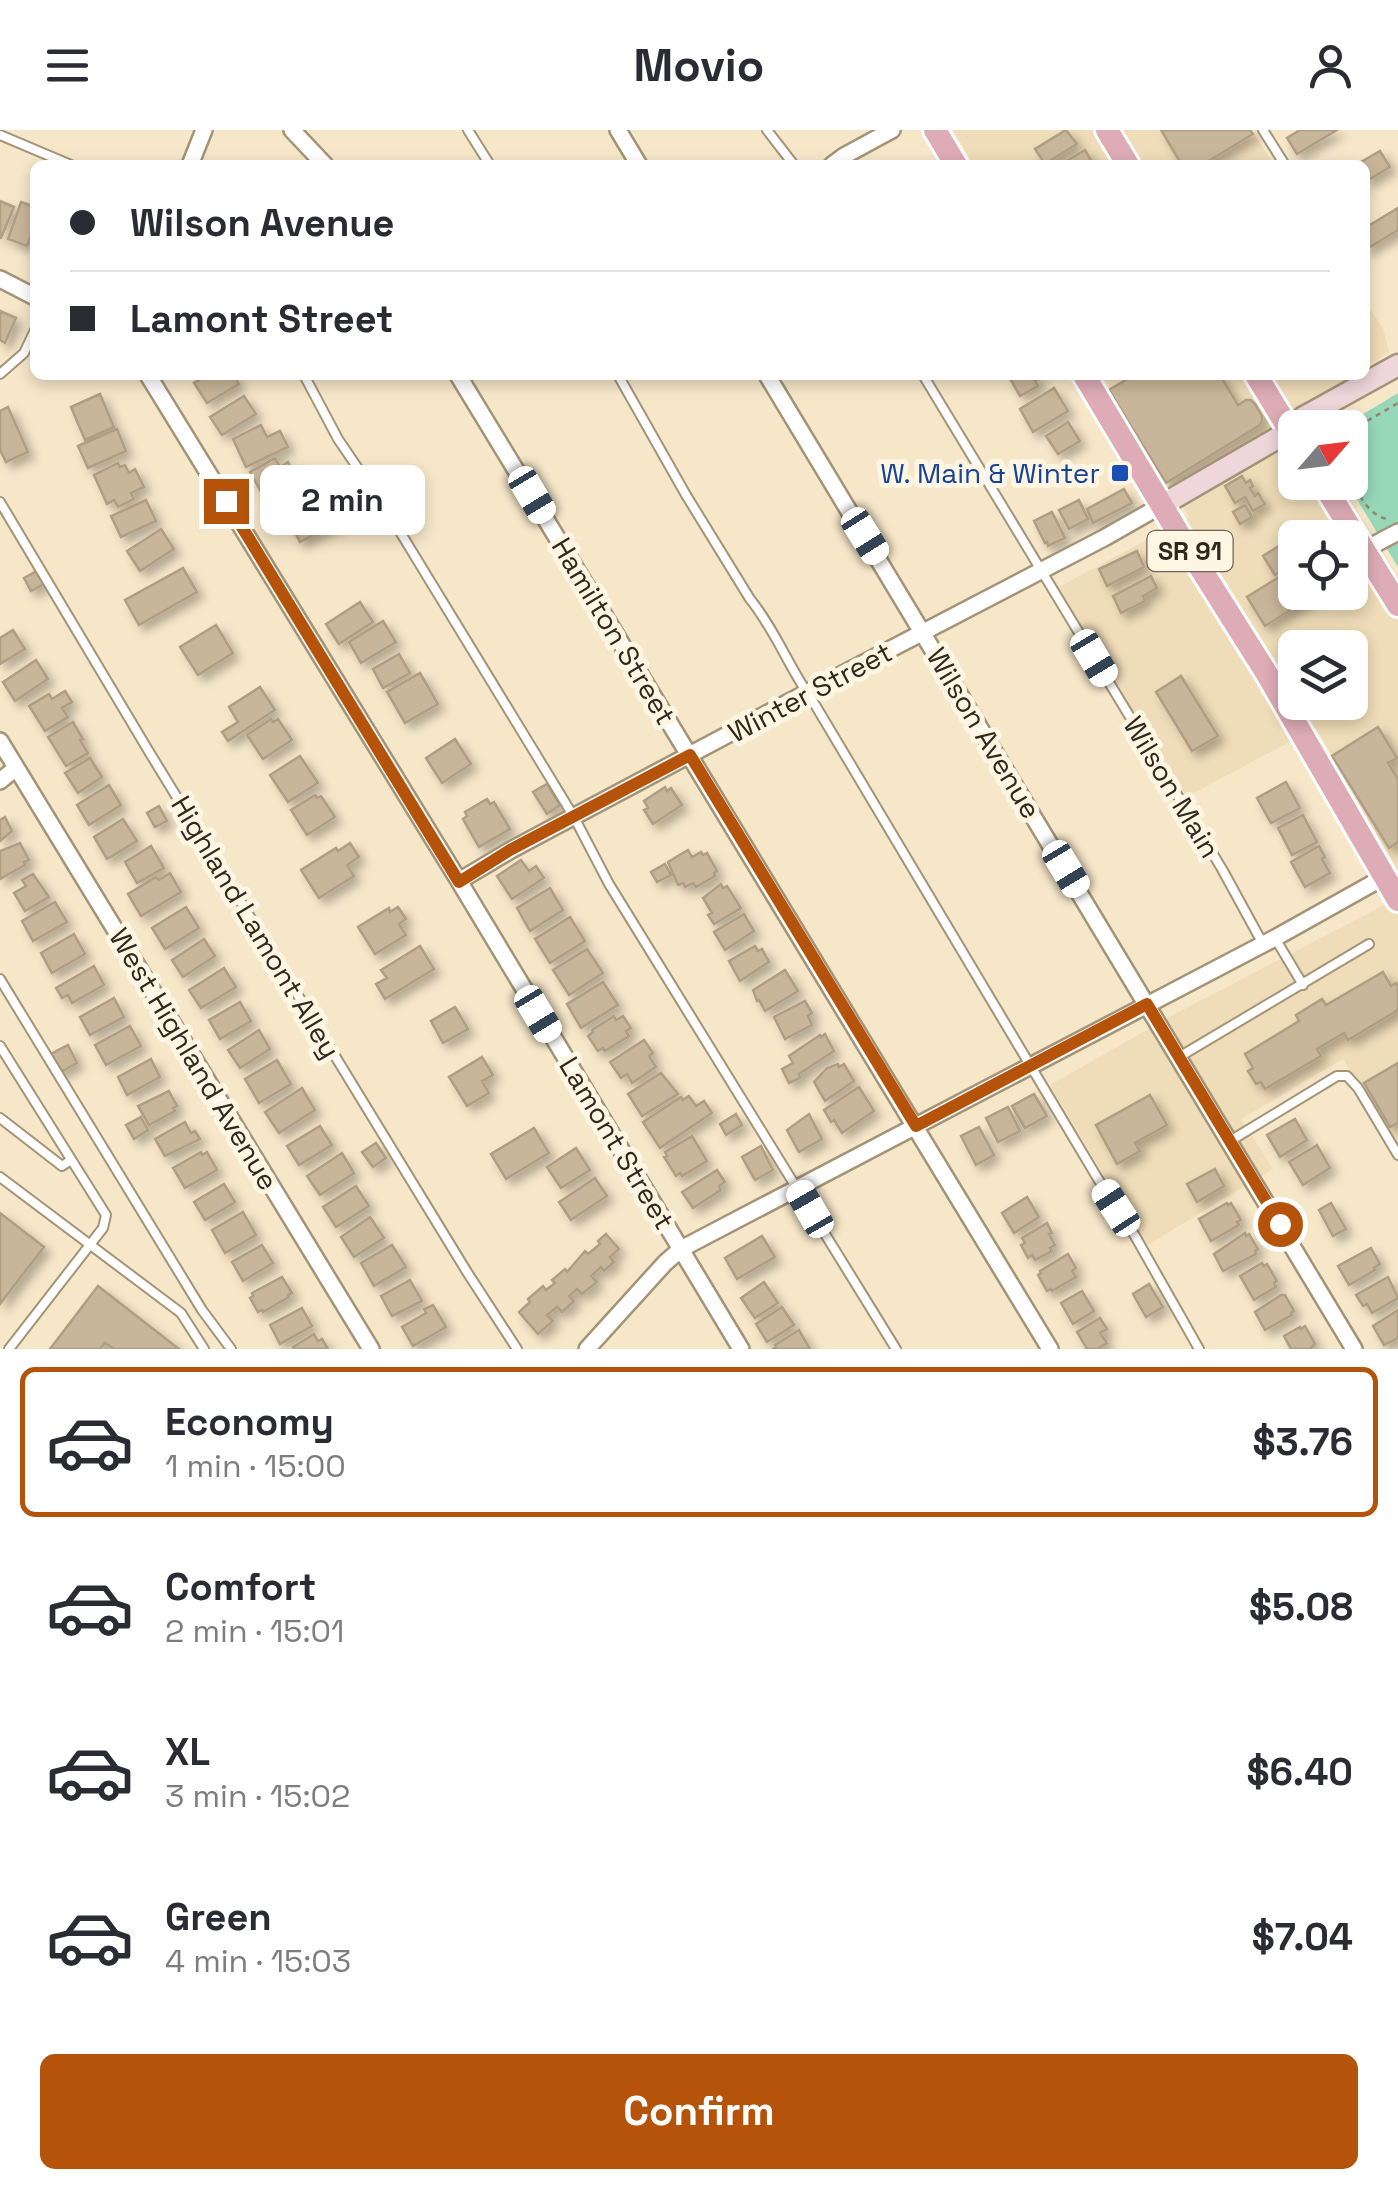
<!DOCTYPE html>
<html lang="en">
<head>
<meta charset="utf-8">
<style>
  :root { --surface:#fff; --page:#f2f2f3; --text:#2b2b33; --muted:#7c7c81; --line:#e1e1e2; --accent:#b45309 }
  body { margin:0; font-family:"Space Grotesk",sans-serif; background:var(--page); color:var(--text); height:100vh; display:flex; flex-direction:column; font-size:38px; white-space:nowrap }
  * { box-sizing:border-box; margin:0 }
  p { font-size:32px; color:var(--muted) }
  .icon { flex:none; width:55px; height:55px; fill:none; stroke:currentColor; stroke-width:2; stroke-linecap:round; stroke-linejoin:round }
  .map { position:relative; height:1219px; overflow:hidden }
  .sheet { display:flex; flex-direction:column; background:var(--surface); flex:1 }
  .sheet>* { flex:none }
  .top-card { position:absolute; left:30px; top:30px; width:1340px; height:220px; border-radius:15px; box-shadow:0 5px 15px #0003; display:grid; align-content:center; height:220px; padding:0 40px; background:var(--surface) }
  .needle { width:65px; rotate:62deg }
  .controls { position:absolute; left:1278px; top:280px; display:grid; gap:20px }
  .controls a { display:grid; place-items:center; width:90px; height:90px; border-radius:15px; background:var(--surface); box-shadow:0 5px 15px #0003; font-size:50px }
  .end { position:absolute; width:45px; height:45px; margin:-22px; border:12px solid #b45309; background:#fff; box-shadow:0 0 0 5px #fff }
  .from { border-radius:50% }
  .bubble { position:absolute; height:70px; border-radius:15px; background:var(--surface); box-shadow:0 5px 15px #0003; font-size:32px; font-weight:700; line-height:70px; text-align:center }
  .car { position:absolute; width:30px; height:60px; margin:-30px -15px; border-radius:12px; box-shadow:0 0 8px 2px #0007; background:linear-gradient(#fff 24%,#345 0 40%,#fff 0 76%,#345 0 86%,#fff 0) }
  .top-card b { display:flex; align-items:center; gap:35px; height:95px; font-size:38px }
  .top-card b+b { border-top:2px solid var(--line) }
  .top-card i { width:25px; height:25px; background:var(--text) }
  ul { padding:18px 0 0; list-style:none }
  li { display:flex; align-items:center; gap:30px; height:150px; margin:0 20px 15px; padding:0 20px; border:5px solid transparent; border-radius:15px }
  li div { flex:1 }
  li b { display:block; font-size:38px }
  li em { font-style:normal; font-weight:700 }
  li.on { border-color:var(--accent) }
  li>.icon { width:90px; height:90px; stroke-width:1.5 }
  .action { display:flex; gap:20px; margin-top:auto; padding:20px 40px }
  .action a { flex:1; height:115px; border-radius:15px; background:var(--accent); color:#fff; font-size:40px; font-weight:700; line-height:115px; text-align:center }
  header { display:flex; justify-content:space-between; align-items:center; height:130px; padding:0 40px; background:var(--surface); font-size:45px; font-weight:700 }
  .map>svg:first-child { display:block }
  .built { fill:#efdcb8; fill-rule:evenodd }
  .green { fill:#97d8b9 }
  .building { fill:#c8b69a; stroke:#af9e83; stroke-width:2.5; filter:url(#shadow) }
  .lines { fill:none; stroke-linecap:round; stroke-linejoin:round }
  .service-casing { stroke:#a39478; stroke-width:12 }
  .minor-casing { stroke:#a39478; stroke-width:20 }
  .secondary-casing { stroke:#a39478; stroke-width:25 }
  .primary-casing { stroke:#fff; stroke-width:28 }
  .path { stroke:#938874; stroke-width:2.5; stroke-dasharray:5 5; stroke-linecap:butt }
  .service { stroke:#fff; stroke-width:8 }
  .minor { stroke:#fff; stroke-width:15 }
  .secondary { stroke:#eed6db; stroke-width:20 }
  .primary { stroke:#ddacb6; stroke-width:22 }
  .route { stroke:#b45309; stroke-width:12 }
  .transit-dot { fill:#1a4fb4; stroke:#fff5e3; stroke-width:4 }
  .labels { text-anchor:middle; stroke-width:10; stroke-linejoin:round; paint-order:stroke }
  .shield { fill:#fff5e3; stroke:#6d6658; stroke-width:2.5 }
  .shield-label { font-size:25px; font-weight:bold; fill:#2e281d }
  .transit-label { font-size:28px; fill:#164399; stroke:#fff5e3; text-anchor:end }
  .street-label { font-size:28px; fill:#2e281d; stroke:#fff5e3 }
</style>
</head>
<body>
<header><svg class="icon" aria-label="menu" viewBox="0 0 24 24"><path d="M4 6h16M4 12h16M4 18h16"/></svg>Movio<svg class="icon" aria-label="person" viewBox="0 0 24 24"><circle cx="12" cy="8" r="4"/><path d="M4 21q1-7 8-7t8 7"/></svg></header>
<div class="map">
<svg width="1398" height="1219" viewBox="0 0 1398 1219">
  <defs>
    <filter id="shadow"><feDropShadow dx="6" dy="6" stdDeviation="5" flood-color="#0004"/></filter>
  </defs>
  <rect width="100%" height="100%" fill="#f7e7c9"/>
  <path class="built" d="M953 0H1252L1274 35H974Z
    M1365 172 1383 198 1389 222 1365 238Z
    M1102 245H1354L1302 279 1313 297 1295 298V352L1341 353 1398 447V740L1316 598 1184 668 1059 457 1189 387ZM1295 408H1350V462H1295ZM1295 518H1350V572H1295Z
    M1398 768V1018L1343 929 1241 989 1273 1039 1146 1116 1050 955 1175 884Z"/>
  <path class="green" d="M1398 263V437L1347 353 1350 352V298H1340Z"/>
  <path class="building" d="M1066 0 1077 14 1045 34 1035 19Z
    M1161 0H1250L1253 4 1202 35H1182Z
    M1300 0H1337L1297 24 1287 8Z
    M1085 20 1094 35H1060Z
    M1380 21 1390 37 1365 52V35H1356Z
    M0 71 14 77 1 108H0Z
    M21 72 35 77V95L27 116 8 109Z
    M1398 78V100L1365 120V98Z
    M0 181 16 188 5 213 0 210Z
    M207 245H233L239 254 207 273 194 253Z
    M1012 245H1039L1041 247 1035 251 1038 256 1020 266 1009 247Z
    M1134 245H1220L1238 275 1246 270H1251L1255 274 1262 286V291L1260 295 1166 353 1109 260Z
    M1054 258 1068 281 1033 302 1020 279Z
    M100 264 114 297 85 310 71 277Z
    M244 266 256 284 222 305 210 287Z
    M8 277 28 322 6 332 0 320V281Z
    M1068 292 1080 311 1058 324 1046 306Z
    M261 295 267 307 280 301 288 317 246 337 233 309Z
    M117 299 126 321 88 338 78 316Z
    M275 328 280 337 288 332 298 349 264 367 250 342Z
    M118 333 120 337 125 335 129 343 135 339 144 357 131 363 134 369 118 377 114 370 107 374 94 345Z
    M1242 346 1246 353 1250 350 1253 356 1250 358 1255 366 1258 363 1265 374 1253 381 1245 367 1235 373 1225 356Z
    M1124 359 1132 373 1093 393 1087 379Z
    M322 365 336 393 300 412 285 383Z
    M146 370 156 391 121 407 111 386Z
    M1079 370 1088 389 1069 399 1059 380Z
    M1245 375 1252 387 1240 394 1233 382Z
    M1052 382 1065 408 1048 416 1047 412 1045 413 1034 391Z
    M161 399 174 419 140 441 127 421Z
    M1295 406V433L1275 445 1263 426Z
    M1137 421 1144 437 1107 456 1099 439Z
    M1295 437V462H1319L1265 496 1247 467Z
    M183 438 197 462 139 495 125 470Z
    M37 441 44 454 31 461 24 448Z
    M1151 446 1157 458 1143 466 1145 471 1121 483 1113 466Z
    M360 472 373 492 339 514 326 494Z
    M383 491 396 512 361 533 349 512Z
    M216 495 233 523 198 545 180 517Z
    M13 500 25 519 0 534V508Z
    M399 524 410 543 383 558 373 539Z
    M36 530 48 549 15 571 3 552Z
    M420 543 438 574 405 593 387 562Z
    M1181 546 1218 606 1192 621 1156 562Z
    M260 557 275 580 228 611 222 602 238 592 229 577Z
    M65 561 72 572 62 578 68 587 45 601 29 576 49 564 52 569Z
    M271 589 273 592 278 589 292 610 263 629 247 605Z
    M73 592 83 609 80 610 88 623 66 636 48 607Z
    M1378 597 1397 628 1388 633 1398 649V712L1389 718 1332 626Z
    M455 609 471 634 442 653 426 628Z
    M300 626 318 653 288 672 270 645Z
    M90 628 102 647 78 663 65 643Z
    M1286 652 1300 678 1271 693 1257 668Z
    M547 654 560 675 547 684 533 662Z
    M109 655 121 675 89 695 77 675Z
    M665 657 667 661 671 658 682 675 653 694 644 680 648 678 644 671Z
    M315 665 317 668 321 666 335 687 307 705 291 680Z
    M487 669 490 674 494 672 510 699 479 717 463 689 467 686 465 682Z
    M159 676 167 691 155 697 147 683Z
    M1303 685 1317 712 1292 725 1278 698Z
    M5 687 12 701 0 711V690Z
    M123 689 137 711 107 729 94 707Z
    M20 713 29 730 24 732 25 735 0 749V721Z
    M350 713 359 727 347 735 354 746 319 768 301 740 336 718 338 721Z
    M151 716 164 738 137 753 125 732Z
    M1319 716 1325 727 1322 729 1330 743 1305 757 1291 732Z
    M688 720 692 727 701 722 703 725 707 723 717 741 714 743 715 746 696 757 693 753 685 757 683 753 678 755 668 732Z
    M521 730 529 741 536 736 544 748 512 769 497 746Z
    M665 734 671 745 657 752 651 742Z
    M170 743 181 762 141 786 128 764 156 747 159 750Z
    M33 744 49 767 25 781 14 763 26 756 22 750Z
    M721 754 723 758 727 756 741 778 714 794 708 785 712 783 703 768Z
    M550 758 563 780 530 801 517 778Z
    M55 772 67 792 33 811 22 791Z
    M186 777 199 798 165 819 152 798Z
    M398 777 406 789 399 794 406 805 375 824 358 797 389 778 390 782Z
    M744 784 754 801 725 820 714 802Z
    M570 787 585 811 550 833 535 809Z
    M74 804 85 824 52 843 41 823Z
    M204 809 215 826 183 847 172 830Z
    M420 816 434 839 385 869 376 854 387 848 381 840Z
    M755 816 758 821 762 819 769 832 740 851 729 831Z
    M587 819 603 843 569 865 553 840Z
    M94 836 104 855 72 873 68 865 62 868 56 858Z
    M224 838 236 857 201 878 189 860Z
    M785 840 798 861 765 881 759 870 757 871 753 860Z
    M1383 842 1391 856 1396 853 1398 856V880L1348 910 1344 903 1317 919 1321 926 1265 959 1261 952 1256 954 1248 941 1253 938 1245 924 1299 891 1296 885 1322 869 1326 875Z
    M603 852 618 875 581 898 567 874Z
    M114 868 124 887 90 905 80 887Z
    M805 871 812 883 808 886 812 895 785 909 774 887Z
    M240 872 251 891 220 909 209 890Z
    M455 877 468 899 443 913 431 891Z
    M614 886 616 890 623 886 631 898 626 901 629 906 605 921 603 918 598 921 588 906 593 902 592 900Z
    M130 896 141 916 106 935 95 915Z
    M259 900 270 919 240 938 228 920Z
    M825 904 834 921 799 944 800 948 789 953 782 939 793 933 789 926 820 905 821 907Z
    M644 910 653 923 649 926 656 937 632 953 627 944 621 948 610 932Z
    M68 915 77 933 59 943 49 925Z
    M482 927 493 945 482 951 489 963 467 976 449 947Z
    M151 929 160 947 127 965 118 947Z
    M277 930 291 954 259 973 245 949Z
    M1398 933V993L1390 997 1364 953Z
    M838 934 839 937 844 934 854 951 825 971 814 952 827 938Z
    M661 943 678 964 642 986 628 964Z
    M859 957 874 981 842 1003 834 990 831 992 824 980Z
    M302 958 315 980 279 1003 265 982Z
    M169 961 177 976 173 978 175 981 149 995 138 976Z
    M1034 964 1047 986 1025 998 1012 976Z
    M1150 965 1167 995 1135 1013 1140 1021 1117 1034 1096 995Z
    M689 966 696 976 704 971 712 983 660 1018 643 992 681 967 683 970Z
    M1008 977 1020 1001 998 1012 986 988Z
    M736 984 742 995 726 1005 720 994Z
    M809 984 822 1009 799 1022 787 1000Z
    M141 987 148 1000 134 1009 126 995Z
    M1295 989 1307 1010 1280 1027 1267 1005Z
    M185 992 191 1003 195 1001 200 1009 165 1026 155 1009Z
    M320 996 332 1015 299 1035 287 1016Z
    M979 997 994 1025 976 1035 961 1006Z
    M534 998 549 1023 506 1049 491 1024Z
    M692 1006 707 1031 682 1046 680 1043 676 1046 664 1027 667 1026 665 1022Z
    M376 1013 386 1028 373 1037 362 1022Z
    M1317 1015 1330 1038 1303 1055 1289 1032Z
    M761 1016 773 1040 755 1050 742 1027Z
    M576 1018 590 1040 561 1058 547 1037Z
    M201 1022 202 1025 207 1022 217 1040 185 1058 173 1038Z
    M342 1023 354 1043 320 1065 307 1046Z
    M1215 1039 1224 1056 1197 1072 1187 1054Z
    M717 1040 725 1052 719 1056 721 1060 693 1078 682 1062Z
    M595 1048 607 1066 571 1090 559 1072Z
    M224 1054 235 1072 205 1090 194 1072Z
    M356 1056 369 1076 336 1097 323 1077Z
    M1027 1067 1039 1087 1014 1103 1002 1083Z
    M1227 1073 1228 1075 1231 1073 1241 1090 1237 1092 1239 1095 1211 1111 1199 1089Z
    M1331 1073 1346 1099 1333 1106 1319 1080Z
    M243 1082 256 1105 225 1123 212 1100Z
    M0 1083 44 1117 0 1174Z
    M370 1087 384 1108 354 1127 341 1107Z
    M1047 1093 1052 1103 1049 1104 1055 1115 1050 1118 1052 1121 1035 1130 1032 1125 1028 1128 1021 1115 1025 1113 1022 1108Z
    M1245 1103 1246 1106 1249 1104 1258 1119 1255 1121 1256 1124 1223 1141 1214 1124Z
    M606 1104 619 1119 610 1127 614 1132 604 1141 601 1137 591 1146 597 1152 582 1164 577 1159 569 1166 574 1171 562 1182 557 1177 547 1185 553 1191 538 1204 519 1182 530 1172 528 1169 543 1156 546 1160 555 1153 552 1150 565 1139 567 1142 585 1121 588 1124 600 1114 598 1111Z
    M762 1106 775 1127 737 1149 725 1128Z
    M262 1115 273 1133 243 1151 232 1132Z
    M392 1115 406 1137 374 1156 361 1133Z
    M1371 1118 1380 1134 1374 1138 1375 1140 1349 1155 1338 1136Z
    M1068 1124 1076 1138 1072 1141 1076 1147 1052 1161 1051 1159 1047 1161 1038 1145 1041 1143 1040 1141Z
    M1262 1133 1264 1136 1267 1134 1277 1151 1274 1153 1276 1157 1254 1170 1240 1146Z
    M282 1147 292 1163 288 1165 289 1167 263 1182 262 1180 258 1182 250 1168 253 1166 252 1163Z
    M1388 1147 1398 1168 1372 1183 1367 1174 1363 1176 1356 1165Z
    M410 1150 422 1171 392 1186 381 1166Z
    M764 1152 778 1173 755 1188 741 1168Z
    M1149 1154 1163 1177 1146 1187 1133 1164Z
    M98 1156 179 1219H114L105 1213 100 1219H50Z
    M1082 1161 1094 1181 1073 1194 1061 1173Z
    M1281 1165H1285L1294 1181 1291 1183 1292 1185 1265 1200 1255 1182Z
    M433 1175 446 1197 413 1216 402 1197 426 1183 424 1179Z
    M782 1177 794 1195 767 1212 756 1194Z
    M302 1178 312 1196 280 1214 270 1195Z
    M1398 1180V1208L1384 1215 1373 1196Z
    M1100 1188 1107 1199 1100 1203 1107 1213 1097 1219H1087L1077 1202Z
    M1305 1196 1315 1214 1310 1219H1291L1284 1206 1300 1197 1301 1199Z
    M799 1200 810 1219H773L776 1217 775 1215Z
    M314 1204 318 1211 322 1209 328 1219H294L293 1217Z"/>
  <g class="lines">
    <defs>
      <path id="service" d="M468 0 490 35
        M767 0 794 35
        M1263 0 1285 35
        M0 5 71 35
        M0 244 24 223 35 200
        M304 245 338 309 391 387 574 687 609 754 896 1219
        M618 245 686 365 750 469C776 501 790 540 814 573L1098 1049 1135 1106 1199 1219
        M923 245 1222 739 1263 814
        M0 372 148 620 467 1142 517 1219
        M1275 808 1303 855
        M0 849 202 1180 231 1219
        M0 916 106 1085 103 1098 89 1116 9 1219
        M1179 927 1369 814
        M0 988 62 1036 71 1030
        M1230 1011 1337 946H1347L1358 958 1398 1025
        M0 1047 181 1183 204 1219"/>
      <path id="minor" d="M292 0 325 35
        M618 0 639 35
        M190 35 204 0
        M832 35 844 26 892 0
        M0 149 35 167
        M148 245 459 751 741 1219
        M458 245 1050 1219
        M767 245 1354 1219
        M1364 420 1398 402
        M0 611 371 1219
        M0 651 16 638
        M459 751 511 720 787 573 1104 408 1162 375
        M587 1219 665 1133 681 1119 1275 808 1384 747"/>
      <path id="secondary" d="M1162 375 1281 306 1304 287 1398 235"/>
      <path id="primary" d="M935 0 956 35
        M1107 0 1128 35
        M1084 245 1177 401 1267 544 1398 770
        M1256 245 1295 309
        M1322 352 1398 475"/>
    </defs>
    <use href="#service" class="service-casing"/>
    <use href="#minor" class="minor-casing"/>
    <use href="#secondary" class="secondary-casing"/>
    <use href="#primary" class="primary-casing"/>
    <path class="path" d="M1350 301 1398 273
      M1350 349C1360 365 1368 385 1387 389"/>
    <use href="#service" class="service"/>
    <use href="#minor" class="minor"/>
    <use href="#secondary" class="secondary"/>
    <use href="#primary" class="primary"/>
  </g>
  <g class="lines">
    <path class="route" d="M226 371 459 752 510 720 690 625 916 996 1147 874 1280 1094"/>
  </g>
  <rect class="transit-dot" x="1110" y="333" width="20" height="20" rx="5"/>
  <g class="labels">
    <rect class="shield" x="1147.5" y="401" width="85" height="40" rx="8"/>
    <g class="shield-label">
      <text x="1190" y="430">SR 91</text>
    </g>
    <g class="transit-label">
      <text x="1100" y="353">W. Main &amp; Winter</text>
    </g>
    <g class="street-label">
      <text transform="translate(614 501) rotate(59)" y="10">Hamilton Street</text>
      <text transform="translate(810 562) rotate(-28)" y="10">Winter Street</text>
      <text transform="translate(984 603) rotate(59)" y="10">Wilson Avenue</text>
      <text transform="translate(1172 657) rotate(59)" y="10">Wilson Main</text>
      <text transform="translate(256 797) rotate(59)" y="10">Highland Lamont Alley</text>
      <text transform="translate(194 929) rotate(59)" y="10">West Highland Avenue</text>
      <text transform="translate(617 1013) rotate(59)" y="10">Lamont Street</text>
    </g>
  </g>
</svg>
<div class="controls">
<a><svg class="needle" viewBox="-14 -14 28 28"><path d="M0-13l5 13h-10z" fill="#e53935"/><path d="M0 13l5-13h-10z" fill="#7c7c81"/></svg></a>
<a><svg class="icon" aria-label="locate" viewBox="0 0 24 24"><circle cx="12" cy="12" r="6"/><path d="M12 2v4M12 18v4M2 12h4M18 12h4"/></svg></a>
<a><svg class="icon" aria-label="layers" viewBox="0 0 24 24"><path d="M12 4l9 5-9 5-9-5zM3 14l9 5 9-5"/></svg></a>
</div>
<i class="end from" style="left:1280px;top:1094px"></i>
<i class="end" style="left:226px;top:371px"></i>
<div class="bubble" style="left:260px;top:335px;width:165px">2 min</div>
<i class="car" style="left:532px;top:365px;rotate:149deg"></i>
<i class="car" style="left:865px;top:406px;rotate:148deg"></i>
<i class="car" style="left:1094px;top:528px;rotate:149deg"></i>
<i class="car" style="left:1066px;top:739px;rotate:149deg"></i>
<i class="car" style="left:538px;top:884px;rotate:149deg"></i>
<i class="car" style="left:1116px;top:1078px;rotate:327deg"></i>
<i class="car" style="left:810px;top:1079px;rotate:330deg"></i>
<div class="top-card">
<b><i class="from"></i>Wilson Avenue</b>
<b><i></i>Lamont Street</b>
</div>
</div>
<section class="sheet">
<ul>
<li class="on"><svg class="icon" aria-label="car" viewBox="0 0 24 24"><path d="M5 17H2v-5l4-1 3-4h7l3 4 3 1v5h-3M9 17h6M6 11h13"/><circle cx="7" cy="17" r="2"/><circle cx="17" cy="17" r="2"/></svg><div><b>Economy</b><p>1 min · 15:00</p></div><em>$3.76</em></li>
<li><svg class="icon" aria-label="car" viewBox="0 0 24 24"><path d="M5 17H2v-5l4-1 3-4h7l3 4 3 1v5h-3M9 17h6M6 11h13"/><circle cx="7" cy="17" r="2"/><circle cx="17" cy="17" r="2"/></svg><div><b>Comfort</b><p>2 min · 15:01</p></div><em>$5.08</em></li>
<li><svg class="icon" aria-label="car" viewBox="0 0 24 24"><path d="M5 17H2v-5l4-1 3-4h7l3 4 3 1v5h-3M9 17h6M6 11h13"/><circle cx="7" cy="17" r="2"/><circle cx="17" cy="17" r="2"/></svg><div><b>XL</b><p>3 min · 15:02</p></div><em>$6.40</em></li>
<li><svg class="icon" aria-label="car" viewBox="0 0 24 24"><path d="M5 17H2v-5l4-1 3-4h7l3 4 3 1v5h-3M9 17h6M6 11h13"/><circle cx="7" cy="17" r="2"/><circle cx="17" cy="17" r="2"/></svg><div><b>Green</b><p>4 min · 15:03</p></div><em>$7.04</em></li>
</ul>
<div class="action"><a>Confirm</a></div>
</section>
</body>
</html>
